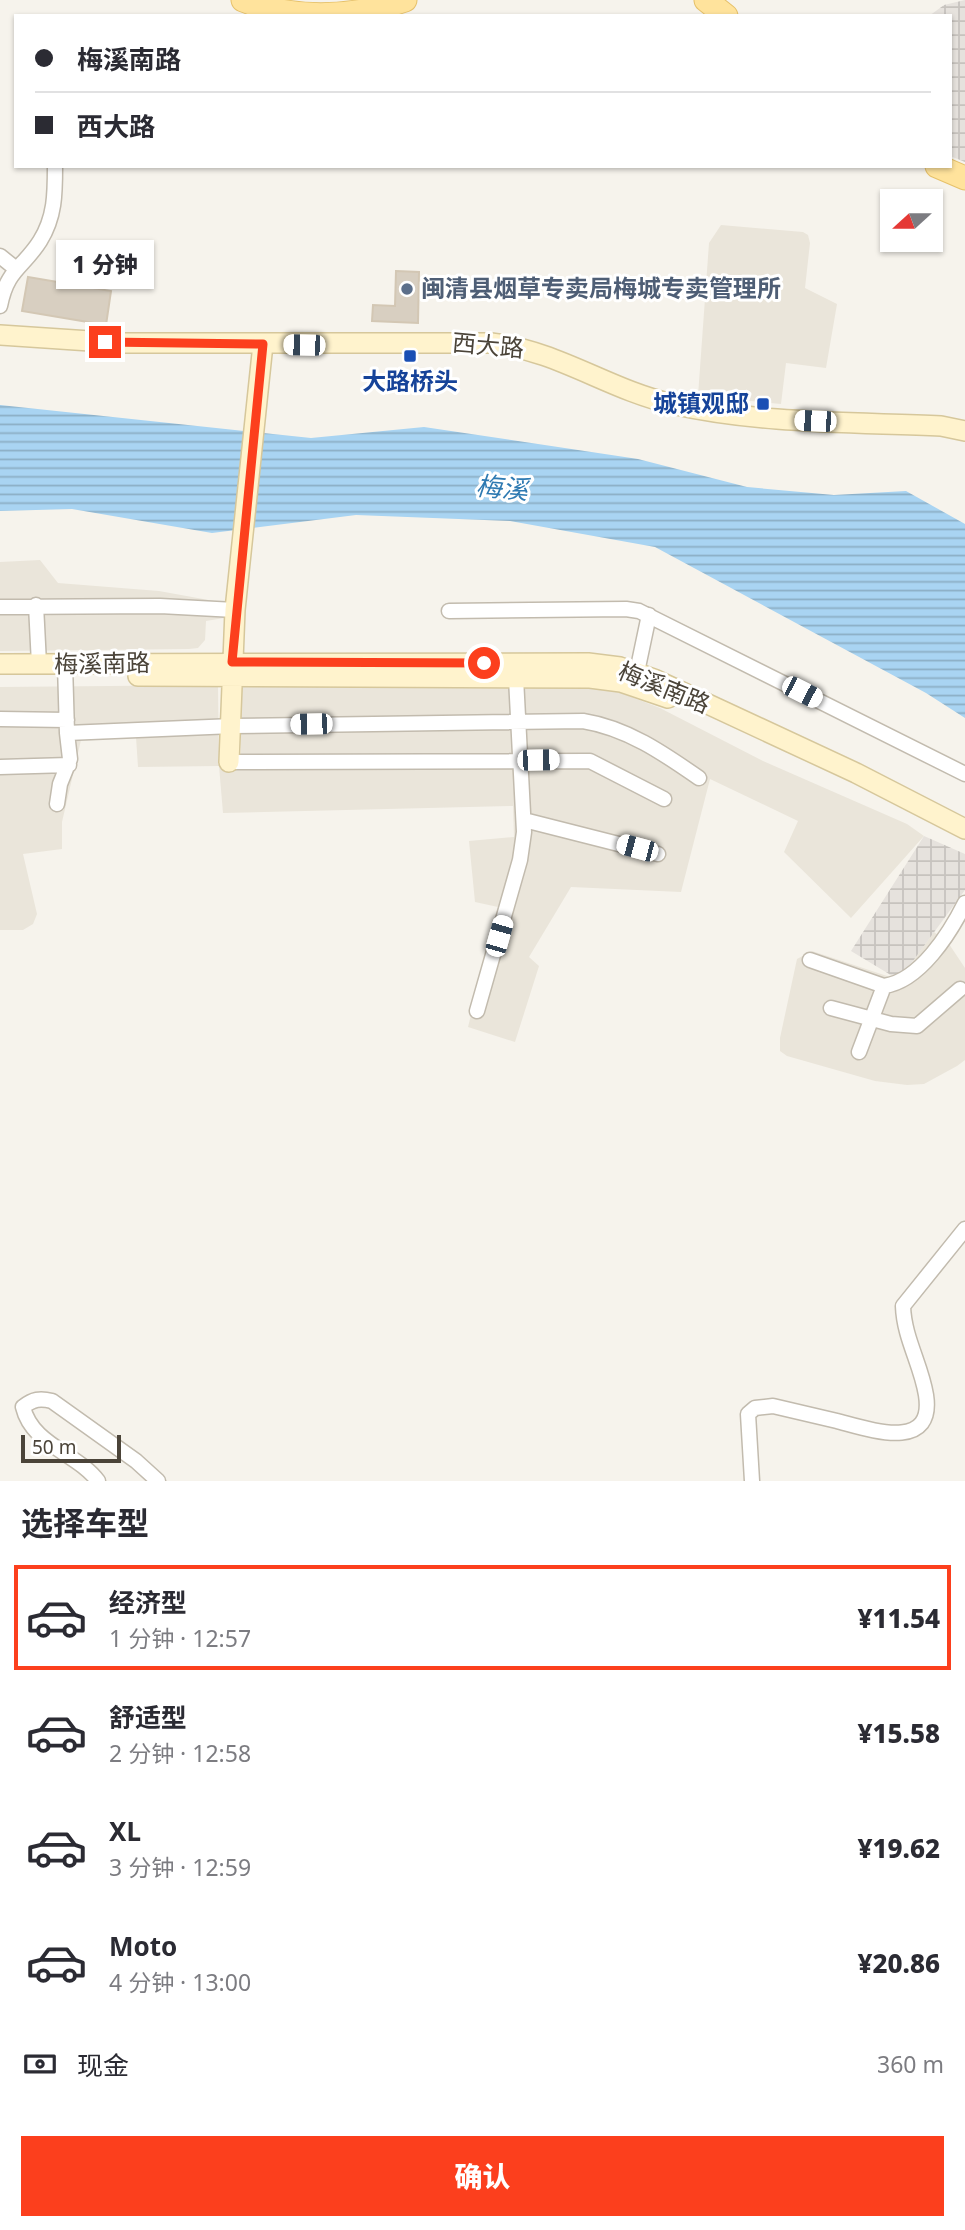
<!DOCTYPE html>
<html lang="zh">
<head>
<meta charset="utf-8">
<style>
  :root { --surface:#fff; --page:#f2f2f3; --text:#2b2b33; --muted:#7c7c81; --line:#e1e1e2; --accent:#fc3f1d }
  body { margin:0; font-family:"Noto Sans","Noto Sans SC",sans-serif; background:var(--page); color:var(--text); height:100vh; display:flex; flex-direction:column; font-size:26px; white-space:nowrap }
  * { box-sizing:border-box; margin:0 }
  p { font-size:23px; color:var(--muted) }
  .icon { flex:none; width:38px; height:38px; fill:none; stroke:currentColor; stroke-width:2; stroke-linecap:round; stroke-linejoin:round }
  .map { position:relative; height:1481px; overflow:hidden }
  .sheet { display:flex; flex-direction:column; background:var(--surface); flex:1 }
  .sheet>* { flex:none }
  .banner { position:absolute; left:14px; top:14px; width:938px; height:154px; border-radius:0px; box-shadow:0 2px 5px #0004; display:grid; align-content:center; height:154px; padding:0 21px; background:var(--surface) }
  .needle { width:46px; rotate:249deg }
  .fabs { position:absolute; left:880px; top:189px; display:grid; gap:14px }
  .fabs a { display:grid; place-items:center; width:63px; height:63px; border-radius:0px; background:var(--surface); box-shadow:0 2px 5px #0004; font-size:35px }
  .scale { position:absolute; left:21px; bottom:18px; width:100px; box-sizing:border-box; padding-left:7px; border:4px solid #4b4439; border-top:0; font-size:19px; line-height:24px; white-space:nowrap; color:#4b4439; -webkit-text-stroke:5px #fff; paint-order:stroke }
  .end { position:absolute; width:32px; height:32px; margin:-16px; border:9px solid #fc3f1d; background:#fff; box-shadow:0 0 0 4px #fff }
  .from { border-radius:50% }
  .bubble { position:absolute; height:49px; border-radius:0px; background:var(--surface); box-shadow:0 2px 5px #0004; font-size:23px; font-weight:800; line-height:49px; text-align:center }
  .car { position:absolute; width:21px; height:42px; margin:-21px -10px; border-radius:9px; box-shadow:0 0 5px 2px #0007; background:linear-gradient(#fff 24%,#345 0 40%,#fff 0 76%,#345 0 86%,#fff 0) }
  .banner b { display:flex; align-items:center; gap:24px; height:66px; font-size:26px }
  .banner b+b { border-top:2px solid var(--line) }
  .banner i { width:18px; height:18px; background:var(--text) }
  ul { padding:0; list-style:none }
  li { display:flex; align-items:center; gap:21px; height:105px; margin:0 14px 10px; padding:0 7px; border:4px solid transparent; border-radius:0px }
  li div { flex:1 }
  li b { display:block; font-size:26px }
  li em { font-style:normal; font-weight:800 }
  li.current { border-color:var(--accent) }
  li>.icon { width:63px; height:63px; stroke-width:1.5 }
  h2 { padding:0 21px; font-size:32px; line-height:84px }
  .pay { display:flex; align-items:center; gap:18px; height:77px; padding:0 21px; font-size:26px }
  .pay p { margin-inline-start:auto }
  .cta { display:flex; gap:14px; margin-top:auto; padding:14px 21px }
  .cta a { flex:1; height:80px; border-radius:0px; background:var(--accent); color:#fff; font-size:28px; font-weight:800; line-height:80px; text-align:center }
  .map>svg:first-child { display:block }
  .residential { fill:#eae5da }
  .industrial { fill:url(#industrial-grid) }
  .water { fill:url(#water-rules) }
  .building { fill:#d8cfc1; stroke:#d3c7b4; stroke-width:2 }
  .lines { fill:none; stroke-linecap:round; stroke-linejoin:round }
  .street-casing { stroke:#c2bbae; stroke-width:17 }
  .secondary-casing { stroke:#d6c79b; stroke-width:22 }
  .primary-casing { stroke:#e6c16a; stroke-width:25 }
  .street { stroke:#fff; stroke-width:14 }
  .secondary { stroke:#fff3cd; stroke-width:19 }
  .primary { stroke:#ffe39c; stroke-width:23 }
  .route { stroke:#fc3f1d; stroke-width:9 }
  .service-dot { fill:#5c6f8a; stroke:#fff; stroke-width:2.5 }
  .transit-dot { fill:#1a4fb4; stroke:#fff; stroke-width:2.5 }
  .labels { text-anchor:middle; stroke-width:6; stroke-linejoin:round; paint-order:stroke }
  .service-label { font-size:24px; font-weight:bold; fill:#4e5e75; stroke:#fff; text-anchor:start }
  .street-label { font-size:24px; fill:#4b4439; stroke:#fff }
  .transit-label { font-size:24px; font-weight:bold; fill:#164399; stroke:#fff }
  .water-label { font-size:26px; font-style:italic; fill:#2e7ab2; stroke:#fff }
</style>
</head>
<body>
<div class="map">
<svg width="965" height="1481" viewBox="0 0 965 1481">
  <defs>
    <pattern id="industrial-grid" width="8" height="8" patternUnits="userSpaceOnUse" patternTransform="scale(1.75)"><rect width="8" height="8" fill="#e6e2dd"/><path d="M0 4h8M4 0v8" fill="none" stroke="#c7c3be"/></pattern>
    <pattern id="water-rules" width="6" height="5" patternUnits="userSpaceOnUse" patternTransform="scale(1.75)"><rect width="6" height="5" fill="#a9d4f2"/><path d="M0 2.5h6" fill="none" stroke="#8caec5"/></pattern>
  </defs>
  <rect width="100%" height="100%" fill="#f6f3ec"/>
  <path class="residential" d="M721 225 803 232 808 235 810 243 805 288 837 304 826 368 786 363 781 404 698 396 709 243Z
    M40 560 58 583 159 591 225 603 224 618 206 621 205 640 198 648 189 649 0 651V562Z
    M595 683 660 708 763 761 907 824 924 836 851 918 784 852 798 821 710 779 681 892 571 887 529 957 539 966 515 1042 468 1027 498 907 475 902 469 841 514 837 513 806 223 813 219 766 138 767 136 737 81 740 62 822V849L23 854 37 914 33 924 23 930H0V687L218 685 219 765 241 767V684Z
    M934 932 949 944 965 968V1060L957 1066 924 1084 907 1085 875 1081 787 1056 780 1051V1038L797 959 812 951 899 980Z"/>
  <path class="industrial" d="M965 0V162L950 156V16H929L944 5Z
    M924 836 965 854V890L899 980 851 951Z"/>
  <path class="water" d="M0 405 311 438 424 427 638 459 747 487 834 495 906 491 965 524V718L926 693 655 547 510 521 356 515 212 533 72 509 0 511Z"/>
  <path class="building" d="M396 271 419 272 418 323 372 321 373 305 395 306Z
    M28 277 111 291 106 325 22 311Z"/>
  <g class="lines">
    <defs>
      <path id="street" d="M0 256 15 268
        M0 306C7 269 23 268 40 241 55 217 55 194 55 166
        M36 605 39 664
        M0 607 160 606 235 610
        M449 611 626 609 639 611 965 774
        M65 664 67 733 233 726 583 721C627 728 663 753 699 778
        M637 672 649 615
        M0 719 67 720
        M229 762 590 761 664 799
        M0 767 69 765
        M57 804 60 784 70 759 67 733
        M524 820 658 854
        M810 960 884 986
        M831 1008 891 1024 917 1026 960 989
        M477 1011 520 860 524 832 516 678
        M859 1052 884 986C920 981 950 933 965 903
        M98 1481C77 1453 32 1445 23 1407 33 1399 40 1398 52 1401L136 1461 158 1481
        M752 1481 748 1414 755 1408 773 1406C794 1411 815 1416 837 1421 868 1429 935 1453 926 1395 921 1364 904 1338 903 1306L965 1229"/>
      <path id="secondary" d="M0 335 120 343H491C559 351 607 389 672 404 760 424 852 422 941 426L965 431
        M0 664 588 663 620 667 654 679 856 773 965 829
        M138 676 590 678 621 682 668 698
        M229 762 235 610 263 344"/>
      <path id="primary" d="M243 0C296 21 352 18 405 0
        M706 0 726 16
        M937 166 965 178"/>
    </defs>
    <use href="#street" class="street-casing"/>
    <use href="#secondary" class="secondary-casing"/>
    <use href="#primary" class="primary-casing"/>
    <use href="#street" class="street"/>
    <use href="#secondary" class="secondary"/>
    <use href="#primary" class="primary"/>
  </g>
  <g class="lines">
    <path class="route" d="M105 342 263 344 232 662 484 663"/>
  </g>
  <circle class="service-dot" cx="407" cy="289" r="7"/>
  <g class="transit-dot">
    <rect x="403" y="349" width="14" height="14" rx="3.5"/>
    <rect x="756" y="397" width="14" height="14" rx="3.5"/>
  </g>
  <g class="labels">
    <g class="service-label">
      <text x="421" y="297">闽清县烟草专卖局梅城专卖管理所</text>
    </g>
    <g class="street-label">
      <text transform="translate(488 346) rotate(5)" y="8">西大路</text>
      <text transform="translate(102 664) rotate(-1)" y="8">梅溪南路</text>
      <text transform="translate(664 688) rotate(22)" y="8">梅溪南路</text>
    </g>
    <g class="transit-label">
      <text x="410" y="390">大路桥头</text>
      <text x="749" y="412" text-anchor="end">城镇观邸</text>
    </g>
    <g class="water-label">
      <text transform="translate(502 488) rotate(5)" y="9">梅溪</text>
    </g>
  </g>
</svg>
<div class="fabs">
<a><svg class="needle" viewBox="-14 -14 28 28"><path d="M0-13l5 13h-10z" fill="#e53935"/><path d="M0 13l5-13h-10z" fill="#7c7c81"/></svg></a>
</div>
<div class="scale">50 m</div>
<i class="end from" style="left:484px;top:663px"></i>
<i class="end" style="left:105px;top:342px"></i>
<div class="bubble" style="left:56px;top:240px;width:98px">1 分钟</div>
<i class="car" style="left:304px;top:345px;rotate:271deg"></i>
<i class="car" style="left:815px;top:421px;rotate:272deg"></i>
<i class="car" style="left:802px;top:692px;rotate:117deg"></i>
<i class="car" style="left:311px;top:724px;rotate:269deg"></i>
<i class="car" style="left:538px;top:760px;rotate:89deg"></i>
<i class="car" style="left:637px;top:848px;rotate:285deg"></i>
<i class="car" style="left:499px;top:936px;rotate:16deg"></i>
<div class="banner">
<b><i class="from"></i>梅溪南路</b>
<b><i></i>西大路</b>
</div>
</div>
<section class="sheet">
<h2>选择车型</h2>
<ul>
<li class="current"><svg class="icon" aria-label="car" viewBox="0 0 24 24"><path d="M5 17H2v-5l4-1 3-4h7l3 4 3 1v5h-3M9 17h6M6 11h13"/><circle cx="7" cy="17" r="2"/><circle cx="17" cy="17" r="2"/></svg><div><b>经济型</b><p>1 分钟 · 12:57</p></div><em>¥11.54</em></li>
<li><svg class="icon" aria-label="car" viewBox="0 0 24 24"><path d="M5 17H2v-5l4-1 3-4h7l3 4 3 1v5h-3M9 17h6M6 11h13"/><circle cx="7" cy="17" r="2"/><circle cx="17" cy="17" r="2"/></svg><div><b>舒适型</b><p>2 分钟 · 12:58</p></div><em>¥15.58</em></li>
<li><svg class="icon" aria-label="car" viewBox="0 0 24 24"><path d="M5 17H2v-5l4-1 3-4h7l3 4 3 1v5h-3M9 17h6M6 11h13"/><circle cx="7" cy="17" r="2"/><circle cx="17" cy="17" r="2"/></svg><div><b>XL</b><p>3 分钟 · 12:59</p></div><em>¥19.62</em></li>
<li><svg class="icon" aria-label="car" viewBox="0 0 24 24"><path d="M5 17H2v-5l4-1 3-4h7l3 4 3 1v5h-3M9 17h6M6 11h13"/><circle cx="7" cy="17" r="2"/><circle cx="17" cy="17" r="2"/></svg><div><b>Moto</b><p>4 分钟 · 13:00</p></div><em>¥20.86</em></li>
</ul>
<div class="pay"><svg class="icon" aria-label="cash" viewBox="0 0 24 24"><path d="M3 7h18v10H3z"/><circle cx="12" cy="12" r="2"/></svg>现金<p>360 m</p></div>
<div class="cta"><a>确认</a></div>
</section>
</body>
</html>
